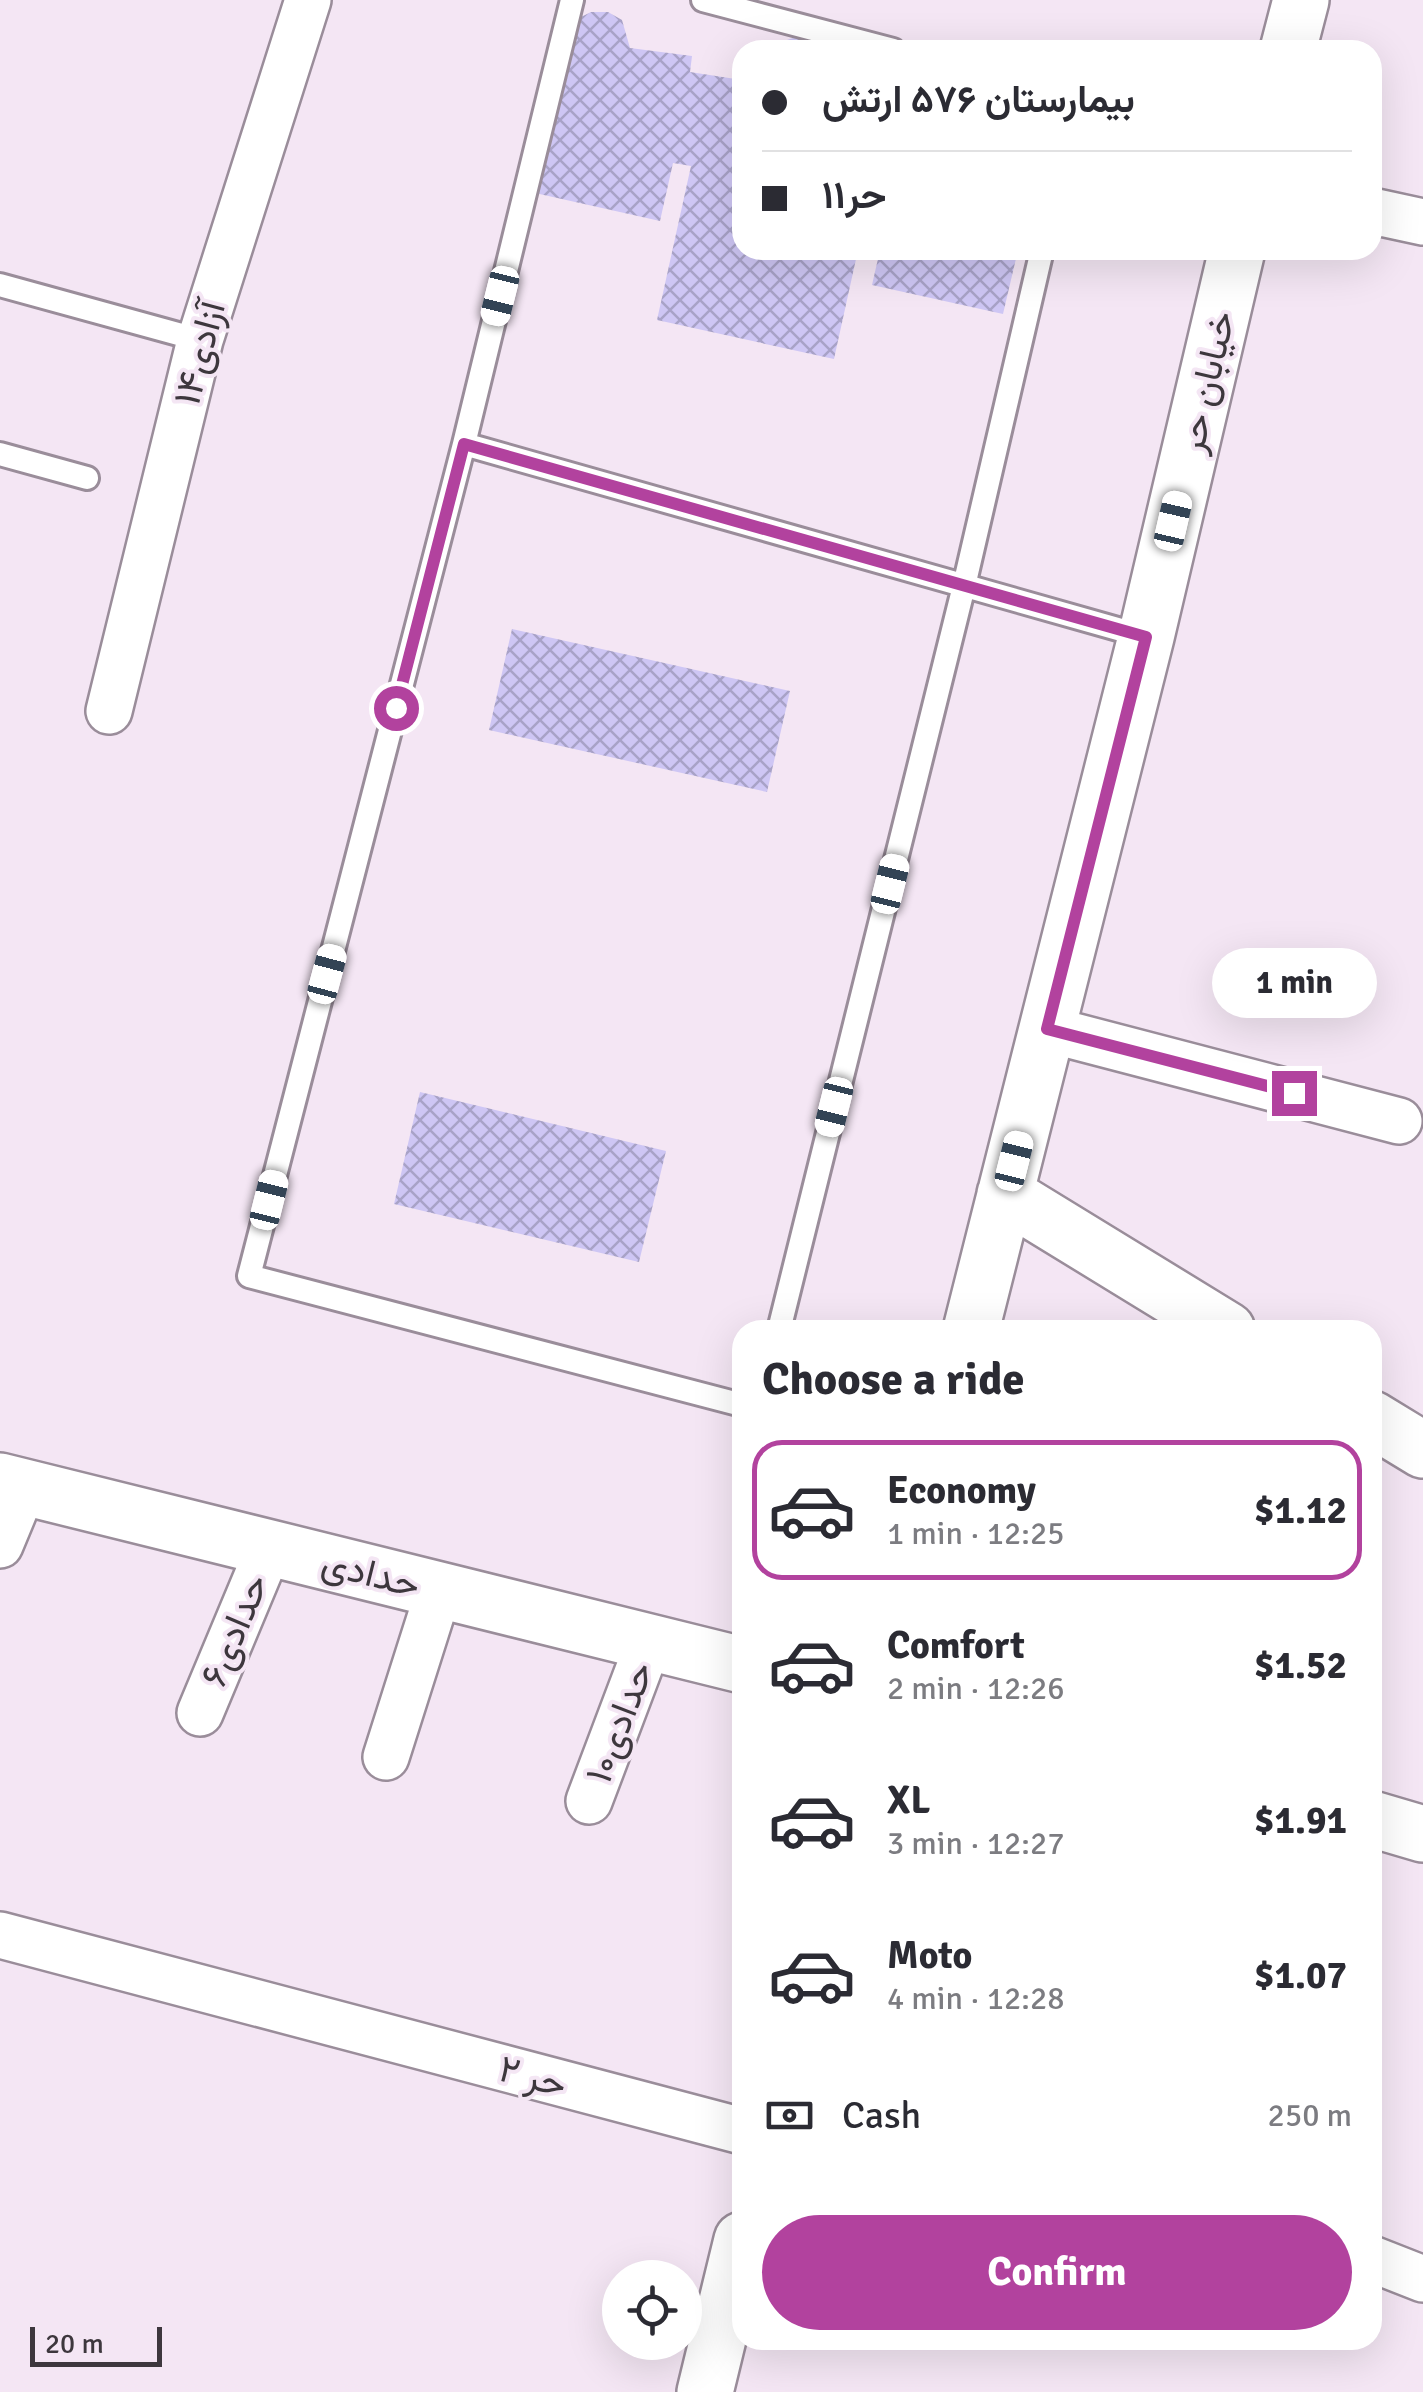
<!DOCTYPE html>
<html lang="en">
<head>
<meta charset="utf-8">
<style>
  :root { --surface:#fff; --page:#f7f7f7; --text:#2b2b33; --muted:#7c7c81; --line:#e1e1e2; --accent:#b2429e }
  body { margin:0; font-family:Signika,Vazirmatn,sans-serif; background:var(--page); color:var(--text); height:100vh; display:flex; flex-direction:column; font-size:38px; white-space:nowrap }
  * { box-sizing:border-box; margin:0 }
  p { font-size:32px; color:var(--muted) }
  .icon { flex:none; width:55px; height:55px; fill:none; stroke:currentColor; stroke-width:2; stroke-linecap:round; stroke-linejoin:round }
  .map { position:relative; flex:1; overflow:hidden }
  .sheet { position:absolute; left:732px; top:1320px; width:650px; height:1030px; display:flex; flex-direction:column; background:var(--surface); border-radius:30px; box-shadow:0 10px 40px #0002 }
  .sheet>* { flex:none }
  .hud { position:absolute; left:732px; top:40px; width:650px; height:220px; border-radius:30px; box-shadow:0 10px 40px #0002; display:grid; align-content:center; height:220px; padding:0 30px; background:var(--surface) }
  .tools { position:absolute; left:602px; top:2260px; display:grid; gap:20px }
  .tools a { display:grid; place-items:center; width:100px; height:100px; border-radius:50%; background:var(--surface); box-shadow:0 10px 40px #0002; font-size:50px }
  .scale { position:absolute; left:30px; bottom:25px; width:132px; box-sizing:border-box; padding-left:10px; border:5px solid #3d373d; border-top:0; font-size:28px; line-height:35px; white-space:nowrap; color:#3d373d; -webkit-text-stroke:8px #f4e6f4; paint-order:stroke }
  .end { position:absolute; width:45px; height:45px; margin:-22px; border:12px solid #b2429e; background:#fff; box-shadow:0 0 0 5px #fff }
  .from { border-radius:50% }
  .bubble { position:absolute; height:70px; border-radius:35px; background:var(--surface); box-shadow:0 10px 40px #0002; font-size:32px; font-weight:800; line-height:70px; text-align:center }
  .car { position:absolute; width:30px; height:60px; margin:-30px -15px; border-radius:12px; box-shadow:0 0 8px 2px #0007; background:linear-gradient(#fff 24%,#345 0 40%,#fff 0 76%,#345 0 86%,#fff 0) }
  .hud b { display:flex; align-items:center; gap:35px; height:95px; font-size:38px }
  .hud b+b { border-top:2px solid var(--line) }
  .hud i { width:25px; height:25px; background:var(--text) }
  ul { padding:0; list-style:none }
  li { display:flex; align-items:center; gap:30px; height:140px; margin:0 20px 15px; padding:0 10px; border:5px solid transparent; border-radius:30px }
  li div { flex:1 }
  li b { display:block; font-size:38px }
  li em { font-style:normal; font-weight:800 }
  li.on { border-color:var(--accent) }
  li>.icon { width:90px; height:90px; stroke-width:1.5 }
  h2 { padding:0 30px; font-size:45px; line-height:120px }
  .pay { display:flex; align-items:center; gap:25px; height:110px; padding:0 30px; font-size:38px }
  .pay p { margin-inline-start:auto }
  .primary-button { display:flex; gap:20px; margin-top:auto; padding:20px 30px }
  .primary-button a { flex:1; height:115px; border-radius:60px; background:var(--accent); color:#fff; font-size:40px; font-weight:800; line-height:115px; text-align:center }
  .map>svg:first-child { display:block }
  .building { fill:url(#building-cross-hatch) }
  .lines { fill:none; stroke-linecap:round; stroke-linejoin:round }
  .lane-casing { stroke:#9a8d9a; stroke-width:28 }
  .street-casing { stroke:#9a8d9a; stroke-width:50 }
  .secondary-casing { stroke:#9a8d9a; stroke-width:60 }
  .lane { stroke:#fff; stroke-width:22 }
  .street { stroke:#fff; stroke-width:45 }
  .secondary { stroke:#fff; stroke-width:55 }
  .route { stroke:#b2429e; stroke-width:12 }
  .labels { text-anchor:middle; stroke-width:8; stroke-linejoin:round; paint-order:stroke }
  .street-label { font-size:38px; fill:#3d373d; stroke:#f4e6f4 }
</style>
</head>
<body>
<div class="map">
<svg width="1423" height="2392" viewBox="0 0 1423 2392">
  <defs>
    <pattern id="building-cross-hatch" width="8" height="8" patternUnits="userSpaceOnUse" patternTransform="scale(2.5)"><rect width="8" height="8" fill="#cec6f4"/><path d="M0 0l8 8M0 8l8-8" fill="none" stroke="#a8a2c7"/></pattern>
  </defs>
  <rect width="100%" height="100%" fill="#f4e6f4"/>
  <path class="building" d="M591 12H608L622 20 630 48 692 56 690 72 742 80V250H858L834 359 657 320 691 166 673 163 660 221 535 193 579 18Z
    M796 37 817 40 836 50H782L784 41Z
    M880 250H1018L1003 314 872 285Z
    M512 629 790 691 767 792 489 730Z
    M420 1092 666 1151 639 1262 394 1204Z"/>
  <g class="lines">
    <defs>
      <path id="lane" d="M572 0 464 444 249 1276 742 1405
        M703 0 893 50
        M0 285 200 340
        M464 444 1146 637
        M0 454 87 478
        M779 1330 964 586 1042 250"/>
      <path id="street" d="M1372 211 1423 222
        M109 711 200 340 308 0
        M1047 1029 1399 1121
        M0 1545 24 1487
        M200 1713 269 1548
        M386 1757 439 1590
        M589 1801 649 1642
        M0 1935 742 2131
        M1372 2259 1423 2279"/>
      <path id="secondary" d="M1288 50 1301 0
        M1005 1194 1227 1330
        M971 1330 1146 637 1237 250
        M1372 1419 1423 1450
        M0 1481 742 1665
        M1372 1819 1423 1834
        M705 2392 742 2240"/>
    </defs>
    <use href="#lane" class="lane-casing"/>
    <use href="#street" class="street-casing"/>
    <use href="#secondary" class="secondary-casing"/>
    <use href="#lane" class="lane"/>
    <use href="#street" class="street"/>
    <use href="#secondary" class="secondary"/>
  </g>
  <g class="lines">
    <path class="route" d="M396 708 464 444 1146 637 1047 1029 1294 1093"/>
  </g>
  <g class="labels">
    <g class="street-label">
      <text transform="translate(199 353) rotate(-75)" y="13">آزادی۱۴</text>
      <text transform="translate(1206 382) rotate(-77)" y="13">خیابان حر</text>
      <text transform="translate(371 1573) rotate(14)" y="13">حدادی</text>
      <text transform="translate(234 1630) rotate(-67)" y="13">۶حدادی</text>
      <text transform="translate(619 1722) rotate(-69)" y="13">حدادی۱۰</text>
      <text transform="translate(533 2076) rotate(15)" y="13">۲ حر</text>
    </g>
  </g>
</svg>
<div class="tools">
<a><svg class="icon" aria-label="locate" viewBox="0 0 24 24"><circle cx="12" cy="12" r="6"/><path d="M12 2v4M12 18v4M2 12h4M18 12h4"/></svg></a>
</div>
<div class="scale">20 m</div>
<i class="end from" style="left:396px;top:708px"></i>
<i class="end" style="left:1294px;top:1093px"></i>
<div class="bubble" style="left:1212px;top:948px;width:165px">1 min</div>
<i class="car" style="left:500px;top:296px;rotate:194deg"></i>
<i class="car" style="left:1173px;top:521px;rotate:13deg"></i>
<i class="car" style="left:890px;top:884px;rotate:14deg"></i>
<i class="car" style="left:327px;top:974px;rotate:15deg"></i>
<i class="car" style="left:834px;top:1107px;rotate:194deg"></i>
<i class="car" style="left:1014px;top:1161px;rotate:14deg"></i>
<i class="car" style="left:269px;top:1200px;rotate:14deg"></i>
<div class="hud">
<b><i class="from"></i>بیمارستان ۵۷۶ ارتش</b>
<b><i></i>حر۱۱</b>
</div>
<section class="sheet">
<h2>Choose a ride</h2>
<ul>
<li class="on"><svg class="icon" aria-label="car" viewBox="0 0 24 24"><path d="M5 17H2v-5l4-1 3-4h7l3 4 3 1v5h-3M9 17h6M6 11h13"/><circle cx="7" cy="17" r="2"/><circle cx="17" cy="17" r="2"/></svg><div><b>Economy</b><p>1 min · 12:25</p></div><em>$1.12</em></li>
<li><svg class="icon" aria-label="car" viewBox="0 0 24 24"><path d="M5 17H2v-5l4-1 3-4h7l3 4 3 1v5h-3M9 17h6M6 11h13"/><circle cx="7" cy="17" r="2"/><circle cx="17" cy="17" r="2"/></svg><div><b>Comfort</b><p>2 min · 12:26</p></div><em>$1.52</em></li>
<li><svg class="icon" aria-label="car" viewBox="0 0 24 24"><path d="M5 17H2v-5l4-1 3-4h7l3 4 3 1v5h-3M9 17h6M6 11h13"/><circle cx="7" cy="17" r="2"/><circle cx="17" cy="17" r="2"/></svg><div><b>XL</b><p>3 min · 12:27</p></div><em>$1.91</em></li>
<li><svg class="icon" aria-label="car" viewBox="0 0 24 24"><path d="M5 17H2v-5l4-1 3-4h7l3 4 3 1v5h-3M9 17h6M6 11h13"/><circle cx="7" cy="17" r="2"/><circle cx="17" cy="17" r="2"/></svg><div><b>Moto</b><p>4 min · 12:28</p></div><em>$1.07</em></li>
</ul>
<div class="pay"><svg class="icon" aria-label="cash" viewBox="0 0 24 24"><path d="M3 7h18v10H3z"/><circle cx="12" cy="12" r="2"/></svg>Cash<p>250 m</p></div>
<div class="primary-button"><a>Confirm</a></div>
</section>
</div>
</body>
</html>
